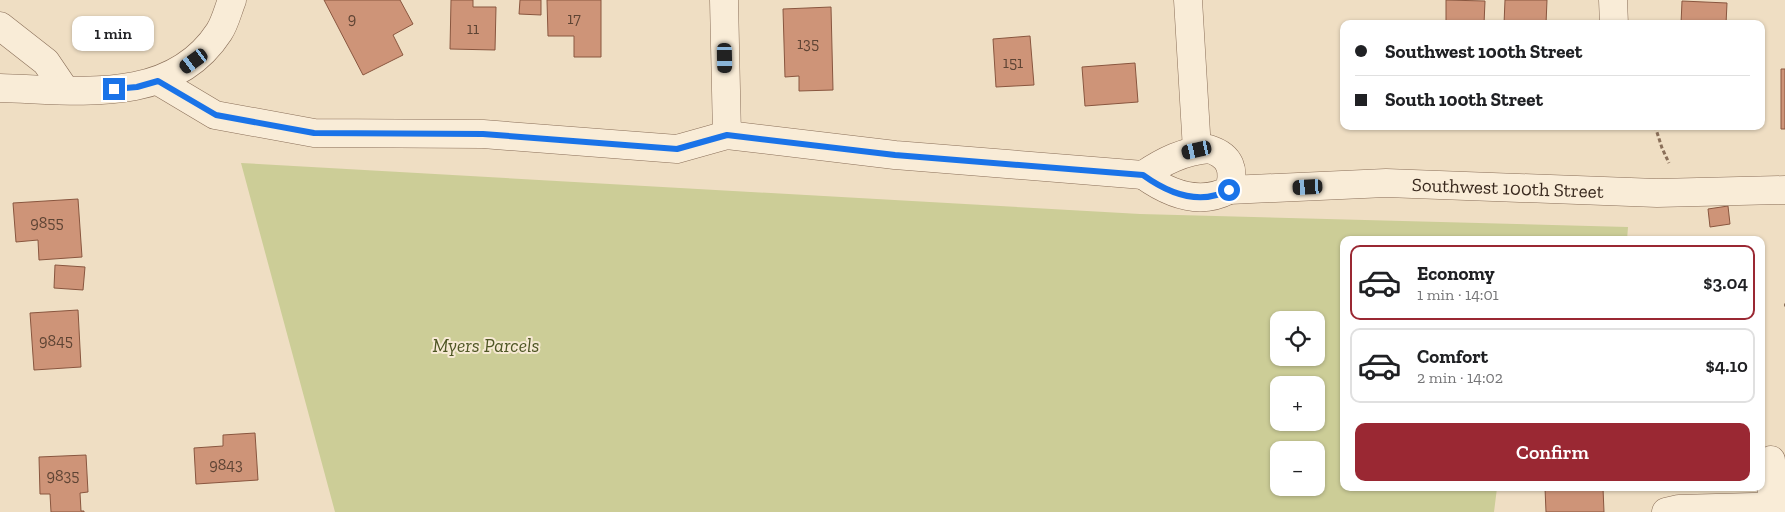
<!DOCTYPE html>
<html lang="en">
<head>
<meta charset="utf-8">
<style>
  :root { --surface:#fff; --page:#f6f6f6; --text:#202124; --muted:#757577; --line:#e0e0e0; --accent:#9a2833 }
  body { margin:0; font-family:"Zilla Slab",serif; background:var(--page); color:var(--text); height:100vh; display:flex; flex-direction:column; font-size:19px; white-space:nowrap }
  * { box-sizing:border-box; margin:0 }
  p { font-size:16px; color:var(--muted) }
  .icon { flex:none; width:28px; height:28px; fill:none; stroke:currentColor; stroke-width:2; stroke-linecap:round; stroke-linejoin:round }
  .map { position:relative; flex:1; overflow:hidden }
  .panel { position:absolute; left:1340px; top:236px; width:425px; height:255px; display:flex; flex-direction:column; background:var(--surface); border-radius:10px; box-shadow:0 1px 4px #0004 }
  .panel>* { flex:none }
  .hud { position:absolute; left:1340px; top:20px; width:425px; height:110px; border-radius:10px; box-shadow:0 1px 4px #0004; display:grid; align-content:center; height:110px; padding:0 15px; background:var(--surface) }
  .buttons { position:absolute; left:1270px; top:311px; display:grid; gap:10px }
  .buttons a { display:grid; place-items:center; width:55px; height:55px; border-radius:10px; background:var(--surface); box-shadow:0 1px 4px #0004; font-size:25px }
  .end { position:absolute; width:22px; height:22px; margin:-11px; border:6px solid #1a73e8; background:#fff; box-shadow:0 0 0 2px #fff }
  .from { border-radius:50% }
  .bubble { position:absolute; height:35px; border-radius:10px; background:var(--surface); box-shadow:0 1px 4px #0004; font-size:16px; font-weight:600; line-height:35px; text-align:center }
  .car { position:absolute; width:15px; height:30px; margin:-15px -8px; border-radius:6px; box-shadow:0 0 4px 1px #0007; background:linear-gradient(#222 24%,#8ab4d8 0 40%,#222 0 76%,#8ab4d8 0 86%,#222 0) }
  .hud b { display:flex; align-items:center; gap:18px; height:48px; font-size:19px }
  .hud b+b { border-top:1px solid var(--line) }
  .hud i { width:12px; height:12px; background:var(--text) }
  ul { padding:9px 0 0; list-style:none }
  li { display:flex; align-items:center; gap:15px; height:75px; margin:0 10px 8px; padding:0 5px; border:2px solid var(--line); border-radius:10px }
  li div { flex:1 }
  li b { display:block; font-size:19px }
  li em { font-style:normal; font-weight:600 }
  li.on { border-color:var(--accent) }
  li>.icon { width:45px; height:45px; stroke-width:1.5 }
  .primary-button { display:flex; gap:10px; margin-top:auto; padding:10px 15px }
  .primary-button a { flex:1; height:58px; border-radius:10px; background:var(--accent); color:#fff; font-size:20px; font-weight:600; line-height:58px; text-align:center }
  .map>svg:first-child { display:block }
  .green { fill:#cccd97; fill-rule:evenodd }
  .building { fill:#ce9478; stroke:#89563f }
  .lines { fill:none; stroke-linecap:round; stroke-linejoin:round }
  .minor-casing { stroke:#8a6f59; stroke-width:29 }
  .path { stroke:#8a6f59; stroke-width:3; stroke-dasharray:4 2.5; stroke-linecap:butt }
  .minor { stroke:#f9ecd7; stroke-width:28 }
  .route { stroke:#1a73e8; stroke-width:6 }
  .labels { text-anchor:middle; stroke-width:4; stroke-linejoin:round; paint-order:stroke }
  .number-label { font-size:16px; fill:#5e4434 }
  .street-label { font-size:19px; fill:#39291e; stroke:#f6e9d3 }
  .park-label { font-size:19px; font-style:italic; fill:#4e5624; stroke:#f6e9d3 }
</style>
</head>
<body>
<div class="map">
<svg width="1785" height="512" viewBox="0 0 1785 512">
  <rect width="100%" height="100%" fill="#efdec3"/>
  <path class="green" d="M241 163 1140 214 1628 227 1627 240H1344V488H1497L1494 512H335ZM1279 320H1316V358H1279ZM1279 385H1316V422H1279ZM1279 450H1316V488H1279Z"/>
  <path class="building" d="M324 0H400L413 24 393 35 403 55 363 75Z
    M451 0H473V7H496L495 50 450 49Z
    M520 0H541V15L519 14Z
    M547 0H601V57H574V36H548Z
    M1446 0 1485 1 1484 24H1446Z
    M1505 0H1547L1546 24H1504Z
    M1682 1 1727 3 1726 24H1681Z
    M831 7 833 90 799 91V76L785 77 783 9Z
    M1030 36 1034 85 996 87 993 39Z
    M1135 63 1138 102 1085 106 1082 67Z
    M1781 69H1785V129H1781Z
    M78 199 82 257 39 260 38 240 16 242 13 203Z
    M1728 206 1730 224 1710 227 1708 209Z
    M55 265 85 267 83 290 54 288Z
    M78 310 81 367 34 370 30 313Z
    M255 433 258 480 196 484 194 448 223 446V435Z
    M86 455 88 492 80 493 81 511H84V512H51L50 494H40L39 457Z
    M1545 488H1603L1604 512H1546Z"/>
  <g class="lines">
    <defs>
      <g id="minor">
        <path d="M724 0 727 135"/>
        <path d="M1188 0 1197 150"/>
        <path d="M1613 0 1614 24"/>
        <path d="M0 26 46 62 65 90"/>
        <path d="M158 81 215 115 314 133 483 134 677 149 727 135 895 155 1143 175"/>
        <path d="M0 88C76 90 171 106 219 32 225 23 228 10 232 0"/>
        <path d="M1209 149C1231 156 1235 170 1229 190 1199 206 1168 193 1143 175 1164 161 1184 151 1209 149Z"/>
        <path id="s1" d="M1229 190 1386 183 1657 193 1785 190"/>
        <path d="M1771 460 1772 506"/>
        <path d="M1666 512 1679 509 1785 506"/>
      </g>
    </defs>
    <use href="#minor" class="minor-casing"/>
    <path class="path" d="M1655 126 1662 148 1669 163
      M1784 305H1785"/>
    <use href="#minor" class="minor"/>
  </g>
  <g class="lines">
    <path class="route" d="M114 89 137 87 158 81 216 115 314 133 483 134 677 149 727 135 895 155 1143 175C1168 193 1199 206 1229 190"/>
  </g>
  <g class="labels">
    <g class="number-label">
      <text x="352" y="24">9</text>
      <text x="574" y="24">17</text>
      <text x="473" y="34">11</text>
      <text x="808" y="49">135</text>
      <text x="1013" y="68">151</text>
      <text x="47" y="228">9855</text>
      <text x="56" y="346">9845</text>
      <text x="226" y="470">9843</text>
      <text x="63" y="481">9835</text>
    </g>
    <g class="street-label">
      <text dy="7" stroke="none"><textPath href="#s1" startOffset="279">Southwest 100th Street</textPath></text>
    </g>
    <g class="park-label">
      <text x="486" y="352">Myers Parcels</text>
    </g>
  </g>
</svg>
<div class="buttons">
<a><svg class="icon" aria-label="locate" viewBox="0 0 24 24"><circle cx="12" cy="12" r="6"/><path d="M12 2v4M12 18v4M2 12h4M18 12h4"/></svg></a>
<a>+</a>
<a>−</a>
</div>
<i class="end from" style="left:1229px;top:190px"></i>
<i class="end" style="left:114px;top:89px"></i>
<div class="bubble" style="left:72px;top:16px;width:82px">1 min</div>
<i class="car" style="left:725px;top:58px;rotate:179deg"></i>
<i class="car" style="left:194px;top:61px;rotate:234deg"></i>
<i class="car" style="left:1197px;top:150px;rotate:257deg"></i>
<i class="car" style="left:1308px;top:187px;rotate:267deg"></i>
<div class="hud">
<b><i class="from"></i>Southwest 100th Street</b>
<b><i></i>South 100th Street</b>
</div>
<section class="panel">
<ul>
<li class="on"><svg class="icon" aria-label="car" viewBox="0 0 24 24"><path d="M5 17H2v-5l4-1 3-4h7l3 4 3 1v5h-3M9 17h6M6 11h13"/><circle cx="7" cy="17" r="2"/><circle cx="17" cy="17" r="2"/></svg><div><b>Economy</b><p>1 min · 14:01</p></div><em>$3.04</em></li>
<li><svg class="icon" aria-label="car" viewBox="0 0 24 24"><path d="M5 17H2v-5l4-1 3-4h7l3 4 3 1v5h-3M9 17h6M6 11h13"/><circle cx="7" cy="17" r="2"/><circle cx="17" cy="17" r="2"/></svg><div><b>Comfort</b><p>2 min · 14:02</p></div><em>$4.10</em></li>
</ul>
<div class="primary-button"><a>Confirm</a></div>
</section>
</div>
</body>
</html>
